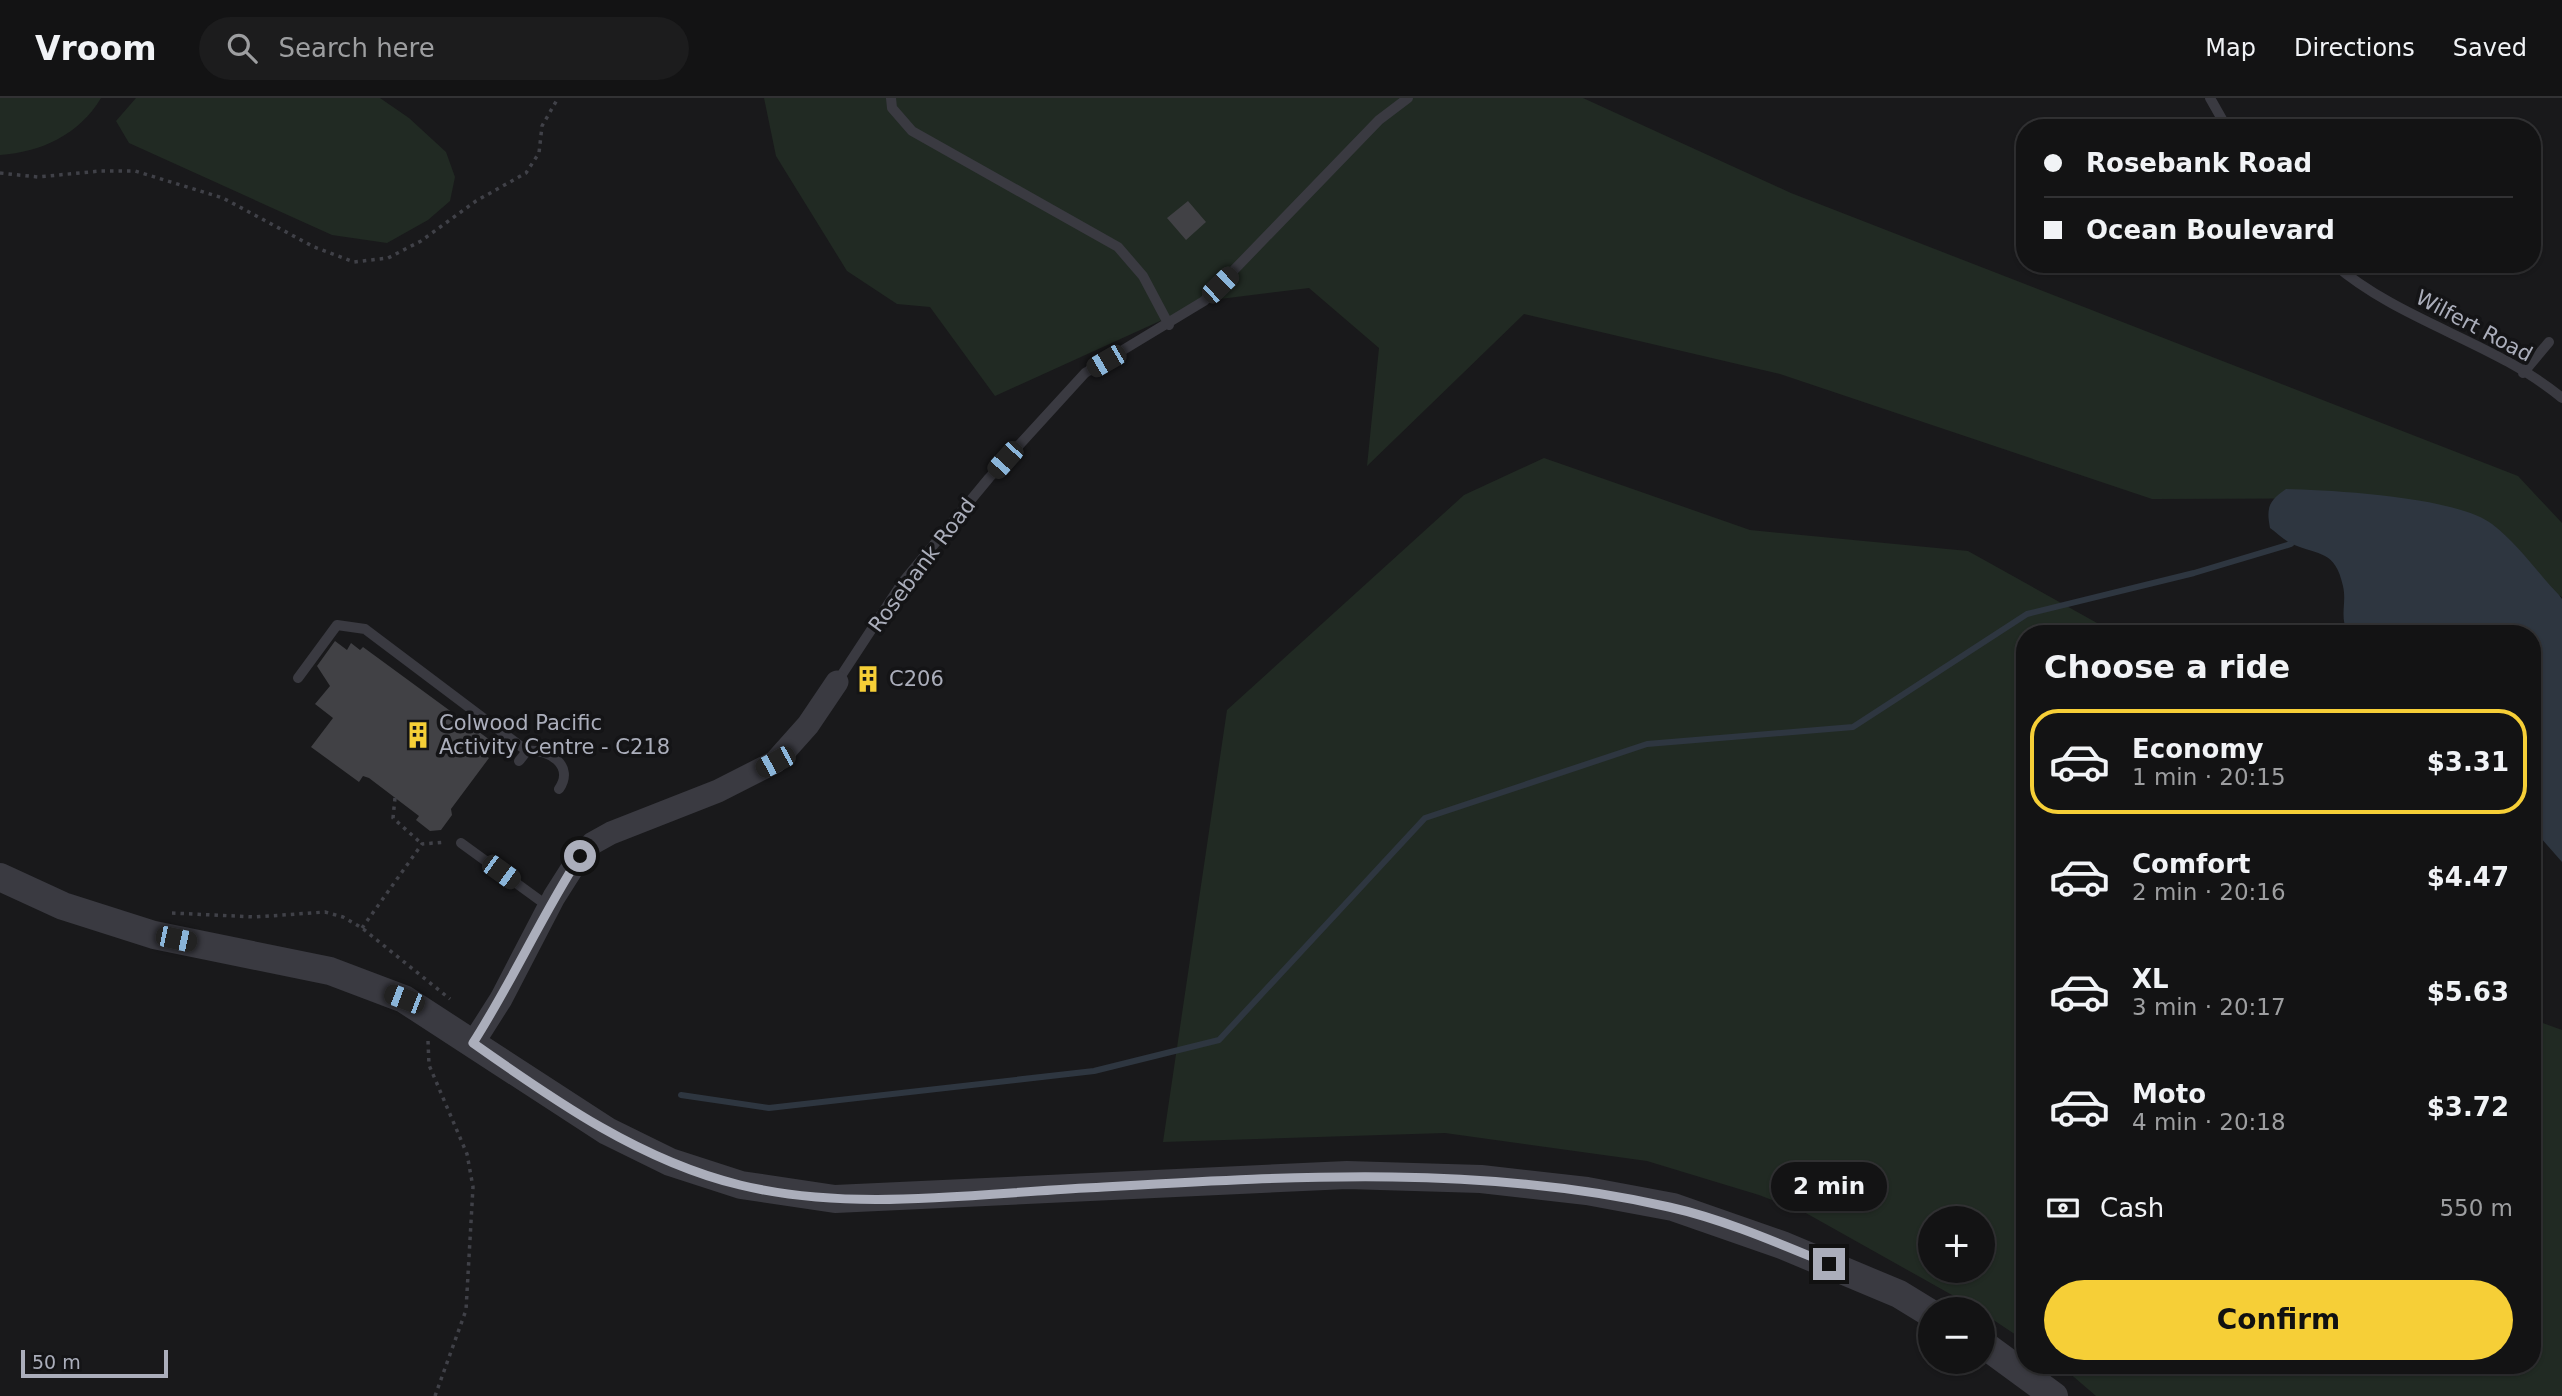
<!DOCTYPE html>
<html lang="en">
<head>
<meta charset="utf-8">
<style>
  :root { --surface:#131314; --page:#1c1c1d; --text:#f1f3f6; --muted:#9d9ea0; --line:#323234; --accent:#f6cf37 }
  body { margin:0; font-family:"DejaVu Sans",sans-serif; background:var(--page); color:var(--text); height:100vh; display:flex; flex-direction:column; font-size:26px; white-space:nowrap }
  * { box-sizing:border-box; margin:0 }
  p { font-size:23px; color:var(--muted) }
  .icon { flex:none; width:38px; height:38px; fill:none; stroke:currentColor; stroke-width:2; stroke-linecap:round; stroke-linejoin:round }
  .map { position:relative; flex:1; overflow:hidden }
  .sheet { position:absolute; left:2016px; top:527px; width:525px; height:749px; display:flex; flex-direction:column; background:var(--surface); border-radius:28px; box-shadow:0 2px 5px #0004,0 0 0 2px var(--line) }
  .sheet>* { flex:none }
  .top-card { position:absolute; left:2016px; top:21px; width:525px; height:154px; border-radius:28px; box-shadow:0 2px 5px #0004,0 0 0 2px var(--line); display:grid; align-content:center; height:154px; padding:0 28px; background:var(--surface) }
  .tools { position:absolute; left:1918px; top:1108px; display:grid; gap:14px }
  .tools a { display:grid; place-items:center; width:77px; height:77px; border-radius:50%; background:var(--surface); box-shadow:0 2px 5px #0004,0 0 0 2px var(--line); font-size:35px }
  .scale { position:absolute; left:21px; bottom:18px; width:147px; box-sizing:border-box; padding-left:7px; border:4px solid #abaebb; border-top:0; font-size:19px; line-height:24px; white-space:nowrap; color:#abaebb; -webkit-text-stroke:5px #141416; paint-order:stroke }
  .end { position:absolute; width:32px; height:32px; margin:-16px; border:9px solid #abaebb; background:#111; box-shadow:0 0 0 4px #111 }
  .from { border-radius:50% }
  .bubble { position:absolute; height:49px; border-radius:24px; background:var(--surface); box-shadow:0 2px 5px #0004,0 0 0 2px var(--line); font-size:23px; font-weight:800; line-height:49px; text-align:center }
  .car { position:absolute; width:21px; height:42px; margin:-21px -10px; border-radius:9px; box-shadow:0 0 5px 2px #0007; background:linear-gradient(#222 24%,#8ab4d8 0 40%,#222 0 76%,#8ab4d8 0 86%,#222 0) }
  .top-card b { display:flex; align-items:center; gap:24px; height:66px; font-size:26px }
  .top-card b+b { border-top:2px solid var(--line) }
  .top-card i { width:18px; height:18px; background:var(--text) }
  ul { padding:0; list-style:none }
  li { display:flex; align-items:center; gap:21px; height:105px; margin:0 14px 10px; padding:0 14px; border:4px solid transparent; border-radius:28px }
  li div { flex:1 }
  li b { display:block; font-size:26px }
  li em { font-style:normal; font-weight:800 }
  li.current { border-color:var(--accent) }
  li>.icon { width:63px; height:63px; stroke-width:1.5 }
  h2 { padding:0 28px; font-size:32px; line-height:84px }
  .pay { display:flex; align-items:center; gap:18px; height:77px; padding:0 28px; font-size:26px }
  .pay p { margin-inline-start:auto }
  .action { display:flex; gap:14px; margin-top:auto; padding:14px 28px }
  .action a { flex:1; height:80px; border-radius:42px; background:var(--accent); color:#111; font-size:28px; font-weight:800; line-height:80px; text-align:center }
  header { display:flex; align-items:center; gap:42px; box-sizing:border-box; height:98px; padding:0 35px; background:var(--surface); border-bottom:2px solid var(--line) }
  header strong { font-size:33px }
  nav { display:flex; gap:38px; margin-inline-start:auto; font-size:24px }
  .search { width:490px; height:63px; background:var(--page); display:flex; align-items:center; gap:18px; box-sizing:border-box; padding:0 24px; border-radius:38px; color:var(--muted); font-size:26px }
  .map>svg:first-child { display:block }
  .green { fill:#212a23; fill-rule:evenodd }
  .water { fill:#2e3640 }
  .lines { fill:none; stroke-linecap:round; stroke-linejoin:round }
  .stream { stroke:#2e3640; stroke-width:6 }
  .building { fill:#414145 }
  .path { stroke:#404148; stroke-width:3.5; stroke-dasharray:3.5 5; stroke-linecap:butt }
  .service { stroke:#3a3a41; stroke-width:10 }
  .minor { stroke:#3a3a41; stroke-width:23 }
  .tertiary { stroke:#3a3a41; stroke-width:28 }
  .route { stroke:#abaebb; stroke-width:9 }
  .labels { text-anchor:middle; stroke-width:7; stroke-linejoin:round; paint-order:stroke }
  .street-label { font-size:21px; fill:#abaebb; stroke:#141416 }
  .poi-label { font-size:21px; fill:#abaebb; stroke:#141416; text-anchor:start }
</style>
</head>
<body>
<header>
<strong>Vroom</strong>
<div class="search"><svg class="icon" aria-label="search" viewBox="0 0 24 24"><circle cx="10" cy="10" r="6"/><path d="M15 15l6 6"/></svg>Search here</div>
<nav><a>Map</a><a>Directions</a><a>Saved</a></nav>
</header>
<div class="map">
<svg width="2562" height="1298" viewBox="0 0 2562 1298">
  <rect width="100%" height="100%" fill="#19191b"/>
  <path class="green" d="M0 0H101C79 37 41 54 0 57Z
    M136 0H380L409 20 446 54 455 79 450 103 428 122 387 145 332 137 129 45 116 23Z
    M764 0H1583L1791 95 2518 378 2562 425V499L2384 400 2152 401 1780 276 1524 216 1367 368 1379 250 1309 190 1204 203 995 298 930 209 897 206 847 173 776 58Z
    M1544 360 1750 432 1968 453 2115 535 2025 536V1243L1983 1215V1211H1977L1804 1114 1759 1097 1647 1063 1445 1035 1163 1044 1227 612 1464 397ZM1930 1120H1983V1172H1930Z
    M2532 921 2562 932V1298H2096L2060 1267H2532Z"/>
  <path class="water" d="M2286 391C2332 392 2457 399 2492 426 2517 445 2537 474 2559 497L2562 501V764L2532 730V536L2348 535C2339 519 2347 505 2343 488 2335 452 2320 458 2292 446 2284 442 2277 435 2270 430 2266 409 2269 403 2286 391Z"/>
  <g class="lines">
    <path class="stream" d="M681 997 769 1010 1094 973 1219 942 1425 720 1647 646 1853 629 2027 516 2194 475 2291 446"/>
  </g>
  <path class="building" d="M1188 103 1206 124 1186 142 1167 120Z
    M335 543 347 552 351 545 360 552 363 549 494 645 485 657 489 660 451 711 452 717 441 732 430 733 416 722 419 718 369 680 363 678 359 684 311 649 333 620 315 606 330 588 317 568Z"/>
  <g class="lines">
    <path class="path" d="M0 75 38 79 100 73H135L223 100 314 149 354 164 388 160 421 143 476 103 526 75 539 55 542 28 558 0
      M395 700 393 720 422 746
      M172 815 255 819 325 814 343 819 362 830 450 901
      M362 830 422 746 446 744
      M428 943 429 967 467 1056 473 1089 466 1212 435 1298"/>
    <path class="service" d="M891 0 892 10 912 33 1118 149 1143 178 1169 227
      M2210 0 2227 30
      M2334 166C2401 224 2495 244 2562 300
      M2523 275 2549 244
      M298 580 337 527 365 531 527 653
      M837 584 902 485 989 380 1085 275 1204 203 1379 22 1408 0
      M519 663 527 653C549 650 575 668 559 691
      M461 745 549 809"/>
    <path class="minor" d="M473 945 501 901 554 799 580 758 593 745 611 735 718 693 775 664 808 627 837 584"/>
    <path class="tertiary" d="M0 779 63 808 154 837 330 873 404 901 607 1033 670 1064 741 1087 835 1101 1347 1077 1481 1081 1587 1093 1673 1109 1782 1147 1899 1196 1930 1215
      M1983 1246 2054 1298"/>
  </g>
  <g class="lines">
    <path class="route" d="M580 758C541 819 512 884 473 945 555 1003 641 1063 740 1087 851 1114 972 1096 1085 1090 1280 1079 1477 1065 1669 1109 1723 1121 1778 1145 1829 1166"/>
  </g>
  <defs>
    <symbol id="building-bare" viewBox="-9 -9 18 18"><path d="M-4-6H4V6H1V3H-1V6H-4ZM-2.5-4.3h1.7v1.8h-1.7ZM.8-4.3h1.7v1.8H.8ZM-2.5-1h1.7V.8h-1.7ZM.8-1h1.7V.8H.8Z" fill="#f6cf37" stroke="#141416" stroke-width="2.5" paint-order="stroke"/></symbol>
  </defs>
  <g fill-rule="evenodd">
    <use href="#building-bare" x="849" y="562" width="38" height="38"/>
    <use href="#building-bare" x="399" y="618" width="38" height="38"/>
  </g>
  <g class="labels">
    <g class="street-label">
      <text transform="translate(2474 228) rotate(28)" y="7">Wilfert Road</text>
      <text transform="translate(922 467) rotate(-53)" y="7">Rosebank Road</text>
    </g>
    <g class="poi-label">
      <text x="889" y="588">C206</text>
      <text x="439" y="632">Colwood Pacific<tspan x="439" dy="24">Activity Centre - C218</tspan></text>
    </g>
  </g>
</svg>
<div class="tools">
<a>+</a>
<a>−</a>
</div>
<div class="scale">50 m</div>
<i class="end from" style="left:580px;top:758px"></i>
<i class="end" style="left:1829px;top:1166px"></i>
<div class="bubble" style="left:1771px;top:1064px;width:116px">2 min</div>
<i class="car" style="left:1220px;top:187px;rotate:46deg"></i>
<i class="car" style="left:1106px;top:263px;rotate:240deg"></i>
<i class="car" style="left:1005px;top:362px;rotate:222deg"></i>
<i class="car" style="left:775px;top:664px;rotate:242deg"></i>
<i class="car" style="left:501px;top:774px;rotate:126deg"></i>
<i class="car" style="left:176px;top:841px;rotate:102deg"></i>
<i class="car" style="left:404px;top:901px;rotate:291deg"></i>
<div class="top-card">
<b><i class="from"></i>Rosebank Road</b>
<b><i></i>Ocean Boulevard</b>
</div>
<section class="sheet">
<h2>Choose a ride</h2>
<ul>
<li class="current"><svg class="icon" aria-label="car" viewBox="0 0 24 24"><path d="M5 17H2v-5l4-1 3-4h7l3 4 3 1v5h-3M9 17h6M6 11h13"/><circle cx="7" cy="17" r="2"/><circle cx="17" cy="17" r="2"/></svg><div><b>Economy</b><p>1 min · 20:15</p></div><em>$3.31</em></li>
<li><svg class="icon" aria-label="car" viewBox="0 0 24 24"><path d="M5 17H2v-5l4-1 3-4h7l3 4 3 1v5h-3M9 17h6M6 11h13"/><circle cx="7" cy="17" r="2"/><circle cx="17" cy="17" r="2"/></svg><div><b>Comfort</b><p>2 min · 20:16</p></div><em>$4.47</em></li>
<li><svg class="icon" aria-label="car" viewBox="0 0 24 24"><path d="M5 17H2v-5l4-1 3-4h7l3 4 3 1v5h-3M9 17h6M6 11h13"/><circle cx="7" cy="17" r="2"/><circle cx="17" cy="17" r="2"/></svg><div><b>XL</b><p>3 min · 20:17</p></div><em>$5.63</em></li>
<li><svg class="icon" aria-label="car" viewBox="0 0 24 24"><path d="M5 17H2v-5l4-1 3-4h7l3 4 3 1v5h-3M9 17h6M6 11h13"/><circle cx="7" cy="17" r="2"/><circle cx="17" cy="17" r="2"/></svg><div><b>Moto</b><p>4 min · 20:18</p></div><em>$3.72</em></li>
</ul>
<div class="pay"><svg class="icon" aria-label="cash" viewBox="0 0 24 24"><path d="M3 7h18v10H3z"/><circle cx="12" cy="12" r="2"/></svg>Cash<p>550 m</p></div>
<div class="action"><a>Confirm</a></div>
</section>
</div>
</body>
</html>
